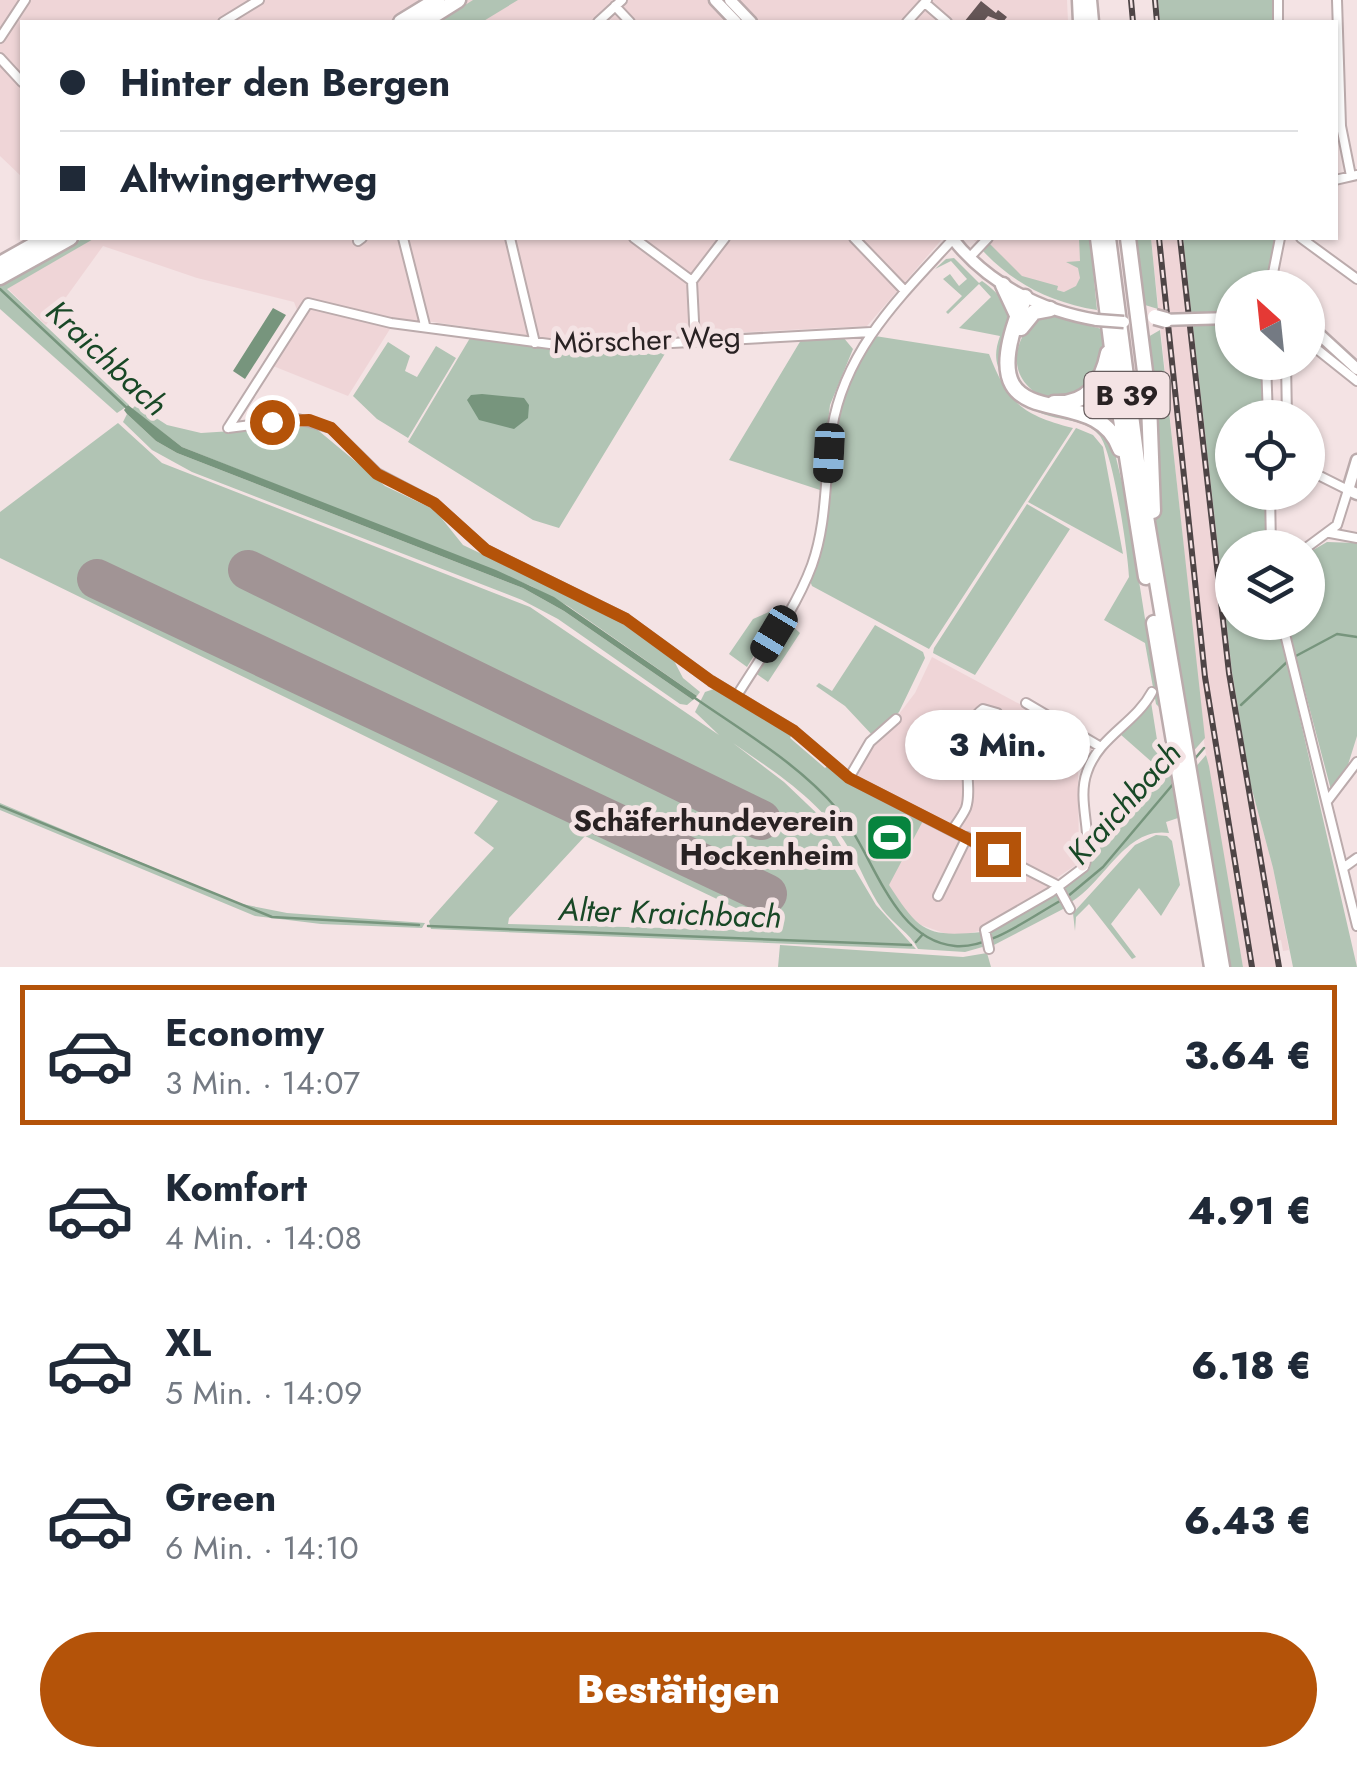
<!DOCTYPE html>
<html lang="de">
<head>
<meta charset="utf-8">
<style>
  :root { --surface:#fff; --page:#f6f6f7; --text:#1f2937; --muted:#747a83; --line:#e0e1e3; --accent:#b45309 }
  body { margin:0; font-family:Jost,sans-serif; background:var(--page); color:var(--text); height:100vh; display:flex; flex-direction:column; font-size:38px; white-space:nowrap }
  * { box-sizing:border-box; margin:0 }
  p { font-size:32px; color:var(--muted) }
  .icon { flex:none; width:55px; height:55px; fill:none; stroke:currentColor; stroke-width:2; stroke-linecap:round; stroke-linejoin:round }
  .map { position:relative; height:967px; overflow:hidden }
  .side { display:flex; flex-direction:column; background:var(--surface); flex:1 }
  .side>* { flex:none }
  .hud { position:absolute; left:20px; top:20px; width:1318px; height:220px; border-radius:0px; box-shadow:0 2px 8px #0004; display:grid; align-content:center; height:220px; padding:0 40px; background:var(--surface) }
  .needle { width:65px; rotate:333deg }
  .fabs { position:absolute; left:1215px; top:270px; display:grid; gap:20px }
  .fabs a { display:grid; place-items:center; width:110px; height:110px; border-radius:50%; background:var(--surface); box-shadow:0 2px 8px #0004; font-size:50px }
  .end { position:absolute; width:45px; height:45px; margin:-22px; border:12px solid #b45309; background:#fff; box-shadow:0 0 0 5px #fff }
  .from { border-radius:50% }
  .bubble { position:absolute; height:70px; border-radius:35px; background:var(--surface); box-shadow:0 2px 8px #0004; font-size:32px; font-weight:800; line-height:70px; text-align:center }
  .car { position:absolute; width:30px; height:60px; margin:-30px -15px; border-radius:12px; box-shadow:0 0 8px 2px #0007; background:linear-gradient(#222 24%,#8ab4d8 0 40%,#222 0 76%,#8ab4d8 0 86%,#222 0) }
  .hud b { display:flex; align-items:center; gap:35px; height:95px; font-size:38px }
  .hud b+b { border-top:2px solid var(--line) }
  .hud i { width:25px; height:25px; background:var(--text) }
  ul { padding:18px 0 0; list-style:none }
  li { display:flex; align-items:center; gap:30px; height:140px; margin:0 20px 15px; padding:0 20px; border:5px solid transparent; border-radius:0px }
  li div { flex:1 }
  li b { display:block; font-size:38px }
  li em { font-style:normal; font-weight:800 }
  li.on { border-color:var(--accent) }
  li>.icon { width:90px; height:90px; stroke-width:1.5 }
  .primary-button { display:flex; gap:20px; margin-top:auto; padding:20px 40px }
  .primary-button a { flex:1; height:115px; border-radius:60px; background:var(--accent); color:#fff; font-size:40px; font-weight:800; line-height:115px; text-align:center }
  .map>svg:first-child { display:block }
  .built { fill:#efd5d7 }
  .green { fill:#b1c4b4; fill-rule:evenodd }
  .water { fill:#77957d }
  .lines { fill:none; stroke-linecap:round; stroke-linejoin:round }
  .stream { stroke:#77957d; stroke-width:2.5 }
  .runway { stroke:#a19495; stroke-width:40 }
  .building { fill:#655657 }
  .street-casing { stroke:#bbabac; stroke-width:12 }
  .secondary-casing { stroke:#bbabac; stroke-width:15 }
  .highway-casing { stroke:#bbabac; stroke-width:19 }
  .street { stroke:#fff; stroke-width:8 }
  .secondary { stroke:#fff; stroke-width:10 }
  .highway { stroke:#fff; stroke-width:14 }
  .rail-casing { stroke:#4e4546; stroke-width:6 }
  .rail { stroke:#f4e3e4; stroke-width:2.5; stroke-dasharray:8; stroke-linecap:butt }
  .secondary-bridge-casing { stroke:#bbabac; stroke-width:15; stroke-linecap:butt }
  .highway-bridge-casing { stroke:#bbabac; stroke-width:19; stroke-linecap:butt }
  .secondary-bridge { stroke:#fff; stroke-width:10 }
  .highway-bridge { stroke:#fff; stroke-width:14 }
  .route { stroke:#b45309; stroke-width:12 }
  .labels { text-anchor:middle; stroke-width:10; stroke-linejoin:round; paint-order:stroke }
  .shield { fill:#f4e3e4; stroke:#665c5d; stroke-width:2.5 }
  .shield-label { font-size:28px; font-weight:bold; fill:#292223 }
  .street-label { font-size:30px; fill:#292223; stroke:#f4e3e4 }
  .poi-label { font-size:30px; font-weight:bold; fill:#292223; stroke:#f4e3e4; text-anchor:end }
  .water-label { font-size:32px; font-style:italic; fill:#184826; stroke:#f4e3e4 }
</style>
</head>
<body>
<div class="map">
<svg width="1357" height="967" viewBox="0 0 1357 967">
  <rect width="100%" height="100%" fill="#f4e3e4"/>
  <path class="built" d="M0 0H1067L1068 22H22V177L0 156Z
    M74 238H943L867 326 566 341 419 320 390 329 348 396 263 362 297 310 294 302 197 278 103 246 46 325 7 288 79 247Z
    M971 238H1083L1089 299 1029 282Z
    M1151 238H1183L1232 672 1251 786 1273 868 1289 950 1283 951 1281 940 1276 941 1281 967H1243L1230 896 1204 742Z
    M932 657 1094 744 1078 770 1079 863 1049 883 1048 892 979 931 955 937 921 925 906 912 888 885 851 777 915 693Z"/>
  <path class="green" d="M473 0H518L482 22H438Z
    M1158 0H1274V22H1160Z
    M84 238H95L7 289 129 405 117 413 0 309V284Z
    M1079 238H1090L1097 310C1049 302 1013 283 982 250L990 244 1022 276 1058 286 1057 290 1064 292 1076 286 1080 278 1078 268 1066 262 1080 261Z
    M1131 238H1151L1158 309 1145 305 1141 298Z
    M1183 238H1277L1268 287 1232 288V362L1264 363 1266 417 1232 418V492L1269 493 1271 547 1232 548V622L1278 623 1357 967H1293L1273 868 1251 786 1232 672Z
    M954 258 979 283 982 281C1034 318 990 333 1009 383L1111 437 1126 499 1159 707 1156 704 1145 643 1104 620 1129 577C1128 553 1113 450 1099 435 1076 409 1033 432 1003 379 995 363 994 353 1000 336L959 328 991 297 979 284 948 314 946 312 962 296 943 279 950 274 959 286 967 279 951 261 935 269 946 259Z
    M1040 313 1102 329 1104 351 1089 390 1049 400C1005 381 1010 342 1040 313Z
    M1160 330 1205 738 1191 754 1156 527 1148 337Z
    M875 336 989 354C1008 403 1022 415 1073 428L929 649 812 586 810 581 827 518 838 411 853 369Z
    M843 337 853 349 830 405 820 490 729 460 801 340Z
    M470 338 563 351 669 347 559 528 533 520 408 442Z
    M388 342 410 356 405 371 417 377 436 346 456 358 408 438 377 419 353 396Z
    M136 405 167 425 201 433 313 426 385 486 435 510 463 545 622 621 671 655 683 678 700 692 697 696 568 606 531 586 182 447 132 409Z
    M127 414 156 441 177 453 523 588 564 611 693 700 687 705 680 704 558 619 522 600 192 472 152 450 123 422Z
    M118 423 162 463 530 607 719 735 695 712 705 692 717 688 793 733 790 738 825 768 830 764 846 779 924 819 889 885C920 933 927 937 982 932L986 946 965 952 918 949C910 933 893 924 882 909 868 890 861 867 848 847 821 801 776 773 733 743L784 782 828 824 876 905 916 949 431 929 429 921 494 848 474 833 498 801 0 558V512ZM585 836 782 930V931L508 924 509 918Z
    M1076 428 1093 435 1103 447 1123 554 1028 502Z
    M1027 504 1070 529 975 675 933 653 934 648Z
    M1327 542 1357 543V736L1347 768 1331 790 1287 623 1308 622V553Z
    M785 605 747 667 729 654 753 619Z
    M787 621 800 633 768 682 754 672Z
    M875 625 923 652 925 658 899 712 874 737 845 706 816 686 819 683 832 691Z
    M1151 702 1162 771 1120 734Z
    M1206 755 1209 766 1243 967H1227L1193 770Z
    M1171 769 1178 818 1166 822 1169 833C1126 826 1105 882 1071 902L1064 886 1087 867 1092 856Z
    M0 803 237 903 287 913 425 923 422 928 321 924 255 916 0 810Z
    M1156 835 1167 836 1172 841 1180 885 1161 916 1139 888 1111 924 1136 957 1132 959 1089 904 1076 917 1075 931 1073 913 1135 845Z
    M1056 891 1065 908 992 946 985 933Z
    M780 945 963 957 987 953 991 967H778Z"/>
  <path class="water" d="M273 308 286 315 245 379 233 371Z
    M482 394 524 398 529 405 528 418 514 429 479 420 467 400 471 395Z
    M128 405 182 447 496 570 554 597 697 696 693 700 564 611 523 588 177 453 156 441 127 414 124 410Z"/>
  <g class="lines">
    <path class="stream" d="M0 289 128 409
      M1294 657 1337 634 1357 637
      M692 696C742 731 798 763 838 810 873 851 891 940 955 946 989 949 1031 917 1060 901
      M1241 705 1288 661
      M1192 762 1204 748
      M0 806 272 917 419 925
      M1067 897 1103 867 1174 783
      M428 926 911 945
      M916 942 923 934"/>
    <path class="runway" d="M248 570 761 820
      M97 579 767 894"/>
  </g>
  <path class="building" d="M981 1 996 13 998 10 1007 17 1003 22 988 16 983 22H964Z"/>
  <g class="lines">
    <defs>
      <path id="street" d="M1278 0V22
        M1337 0 1341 126 1351 176
        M925 3 947 22
        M615 6 630 22
        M223 22 259 0
        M598 22 622 0
        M907 22 927 0
        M0 38 25 0
        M0 58 22 82
        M1335 180 1357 175
        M403 238 425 325
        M510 238 535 343
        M634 238 692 281
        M854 238 905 291
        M1301 238 1357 279
        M358 241 362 238
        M970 257 988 238
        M1270 288 1280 238
        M695 341 692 281 725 238
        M1308 342 1357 381
        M1266 362 1268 418
        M1286 362 1287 418
        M228 428 298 419 331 428 377 473 434 503 486 550 626 619 711 681 794 731 849 778 1057 885 1070 909
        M228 428 308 303 391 323 580 348 871 332
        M1270 492 1271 548
        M1330 533 1357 538
        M1306 548 1337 525 1348 490 1308 470
        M1282 622 1357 926
        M736 697C762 655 795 611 812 565 828 520 824 475 832 429 845 349 901 296 953 239
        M1026 703 1099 746
        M849 778 870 742 896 719
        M1328 800 1357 762
        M953 829C957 823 963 815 966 808 975 782 952 732 983 709L997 713V721L990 731 969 737
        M1343 868 1357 858
        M938 896 967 837
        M989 949 985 930 1051 892 1084 867C1095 837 1076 802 1087 772 1099 736 1135 724 1152 692"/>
      <path id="secondary" d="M715 0 736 22
        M730 0 751 22
        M952 238C987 283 1041 311 1097 320
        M1195 319 1232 318
        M1308 324 1357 369
        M1357 460 1348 490 1357 494"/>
      <path id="highway" d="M1080 0 1081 22
        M1089 0 1091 22
        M401 22 437 0
        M423 22 458 0
        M1098 238 1121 419 1146 577
        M1108 238 1138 469 1222 967
        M1128 238 1149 403 1153 511
        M0 264 46 238
        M0 277 70 238
        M1003 285 1017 315
        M1025 297C960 452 1094 373 1120 449
        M1021 328 1034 312 1050 309
        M1054 403C1087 405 1102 383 1108 353
        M1154 623 1212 967"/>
    </defs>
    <use href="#street" class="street-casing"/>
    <use href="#secondary" class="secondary-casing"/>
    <use href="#highway" class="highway-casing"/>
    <use href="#street" class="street"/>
    <use href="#secondary" class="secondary"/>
    <use href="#highway" class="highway"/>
    <defs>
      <path id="rail" d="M1131 0 1133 22
        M1155 0 1157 22
        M1159 238 1205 677 1252 967
        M1180 238 1229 673 1279 967"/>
    </defs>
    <use href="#rail" class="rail-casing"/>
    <use href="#rail" class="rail"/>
    <defs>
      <path id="secondary-bridge" d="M1097 320 1124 322
        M1161 320 1195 319"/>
      <path id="highway-bridge" d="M1155 317 1166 320"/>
    </defs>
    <use href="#secondary-bridge" class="secondary-bridge-casing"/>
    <use href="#highway-bridge" class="highway-bridge-casing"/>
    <use href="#secondary-bridge" class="secondary-bridge"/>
    <use href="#highway-bridge" class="highway-bridge"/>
  </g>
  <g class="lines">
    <path class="route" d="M272 422 309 420 331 428 377 474 434 503 486 550 626 619 711 681 794 731 849 778 998 854"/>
  </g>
  <defs>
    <symbol id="stadium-square" viewBox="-11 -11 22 22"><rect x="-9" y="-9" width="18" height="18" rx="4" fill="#07843e" stroke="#f4e3e4"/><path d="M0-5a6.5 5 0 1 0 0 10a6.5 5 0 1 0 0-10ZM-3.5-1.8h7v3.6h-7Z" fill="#fff"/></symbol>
  </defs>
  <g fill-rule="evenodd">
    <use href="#stadium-square" x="862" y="810" width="55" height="55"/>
  </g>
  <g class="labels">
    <rect class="shield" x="1084.5" y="372" width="85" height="46" rx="8"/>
    <g class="shield-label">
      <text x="1127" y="405">B 39</text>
    </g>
    <g class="street-label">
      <text transform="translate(647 340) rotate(-2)" y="10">Mörscher Weg</text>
    </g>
    <g class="poi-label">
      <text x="854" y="831">Schäferhundeverein<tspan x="854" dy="34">Hockenheim</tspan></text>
    </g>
    <g class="water-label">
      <text transform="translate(107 358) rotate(43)" y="11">Kraichbach</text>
      <text transform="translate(1124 803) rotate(-48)" y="11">Kraichbach</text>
      <text transform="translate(670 913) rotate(2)" y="11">Alter Kraichbach</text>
    </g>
  </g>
</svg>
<div class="fabs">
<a><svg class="needle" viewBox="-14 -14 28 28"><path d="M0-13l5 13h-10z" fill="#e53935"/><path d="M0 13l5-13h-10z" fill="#747a83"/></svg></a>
<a><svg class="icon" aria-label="locate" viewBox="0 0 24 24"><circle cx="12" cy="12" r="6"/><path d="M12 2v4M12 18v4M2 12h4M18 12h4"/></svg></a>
<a><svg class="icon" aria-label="layers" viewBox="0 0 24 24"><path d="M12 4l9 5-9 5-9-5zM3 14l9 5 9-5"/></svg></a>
</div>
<i class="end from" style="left:272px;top:422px"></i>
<i class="end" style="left:998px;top:854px"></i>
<div class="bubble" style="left:905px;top:710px;width:185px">3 Min.</div>
<i class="car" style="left:829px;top:453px;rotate:183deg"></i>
<i class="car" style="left:774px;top:634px;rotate:211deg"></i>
<div class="hud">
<b><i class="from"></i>Hinter den Bergen</b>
<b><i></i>Altwingertweg</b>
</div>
</div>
<section class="side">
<ul>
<li class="on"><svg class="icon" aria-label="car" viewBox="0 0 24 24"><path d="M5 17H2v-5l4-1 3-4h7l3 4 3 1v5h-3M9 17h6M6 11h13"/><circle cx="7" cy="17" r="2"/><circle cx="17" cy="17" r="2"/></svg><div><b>Economy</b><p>3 Min. · 14:07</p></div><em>3.64 €</em></li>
<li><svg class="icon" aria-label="car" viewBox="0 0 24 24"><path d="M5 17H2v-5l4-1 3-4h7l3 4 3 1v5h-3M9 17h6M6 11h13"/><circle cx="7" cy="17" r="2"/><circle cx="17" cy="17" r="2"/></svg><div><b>Komfort</b><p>4 Min. · 14:08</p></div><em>4.91 €</em></li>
<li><svg class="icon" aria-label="car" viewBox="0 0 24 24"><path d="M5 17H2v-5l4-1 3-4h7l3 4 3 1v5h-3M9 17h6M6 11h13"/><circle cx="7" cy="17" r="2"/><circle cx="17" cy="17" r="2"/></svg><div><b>XL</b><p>5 Min. · 14:09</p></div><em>6.18 €</em></li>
<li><svg class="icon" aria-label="car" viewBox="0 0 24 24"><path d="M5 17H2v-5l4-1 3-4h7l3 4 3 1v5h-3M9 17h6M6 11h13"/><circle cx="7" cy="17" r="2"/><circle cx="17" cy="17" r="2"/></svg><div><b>Green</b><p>6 Min. · 14:10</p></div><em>6.43 €</em></li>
</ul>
<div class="primary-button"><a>Bestätigen</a></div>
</section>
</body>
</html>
